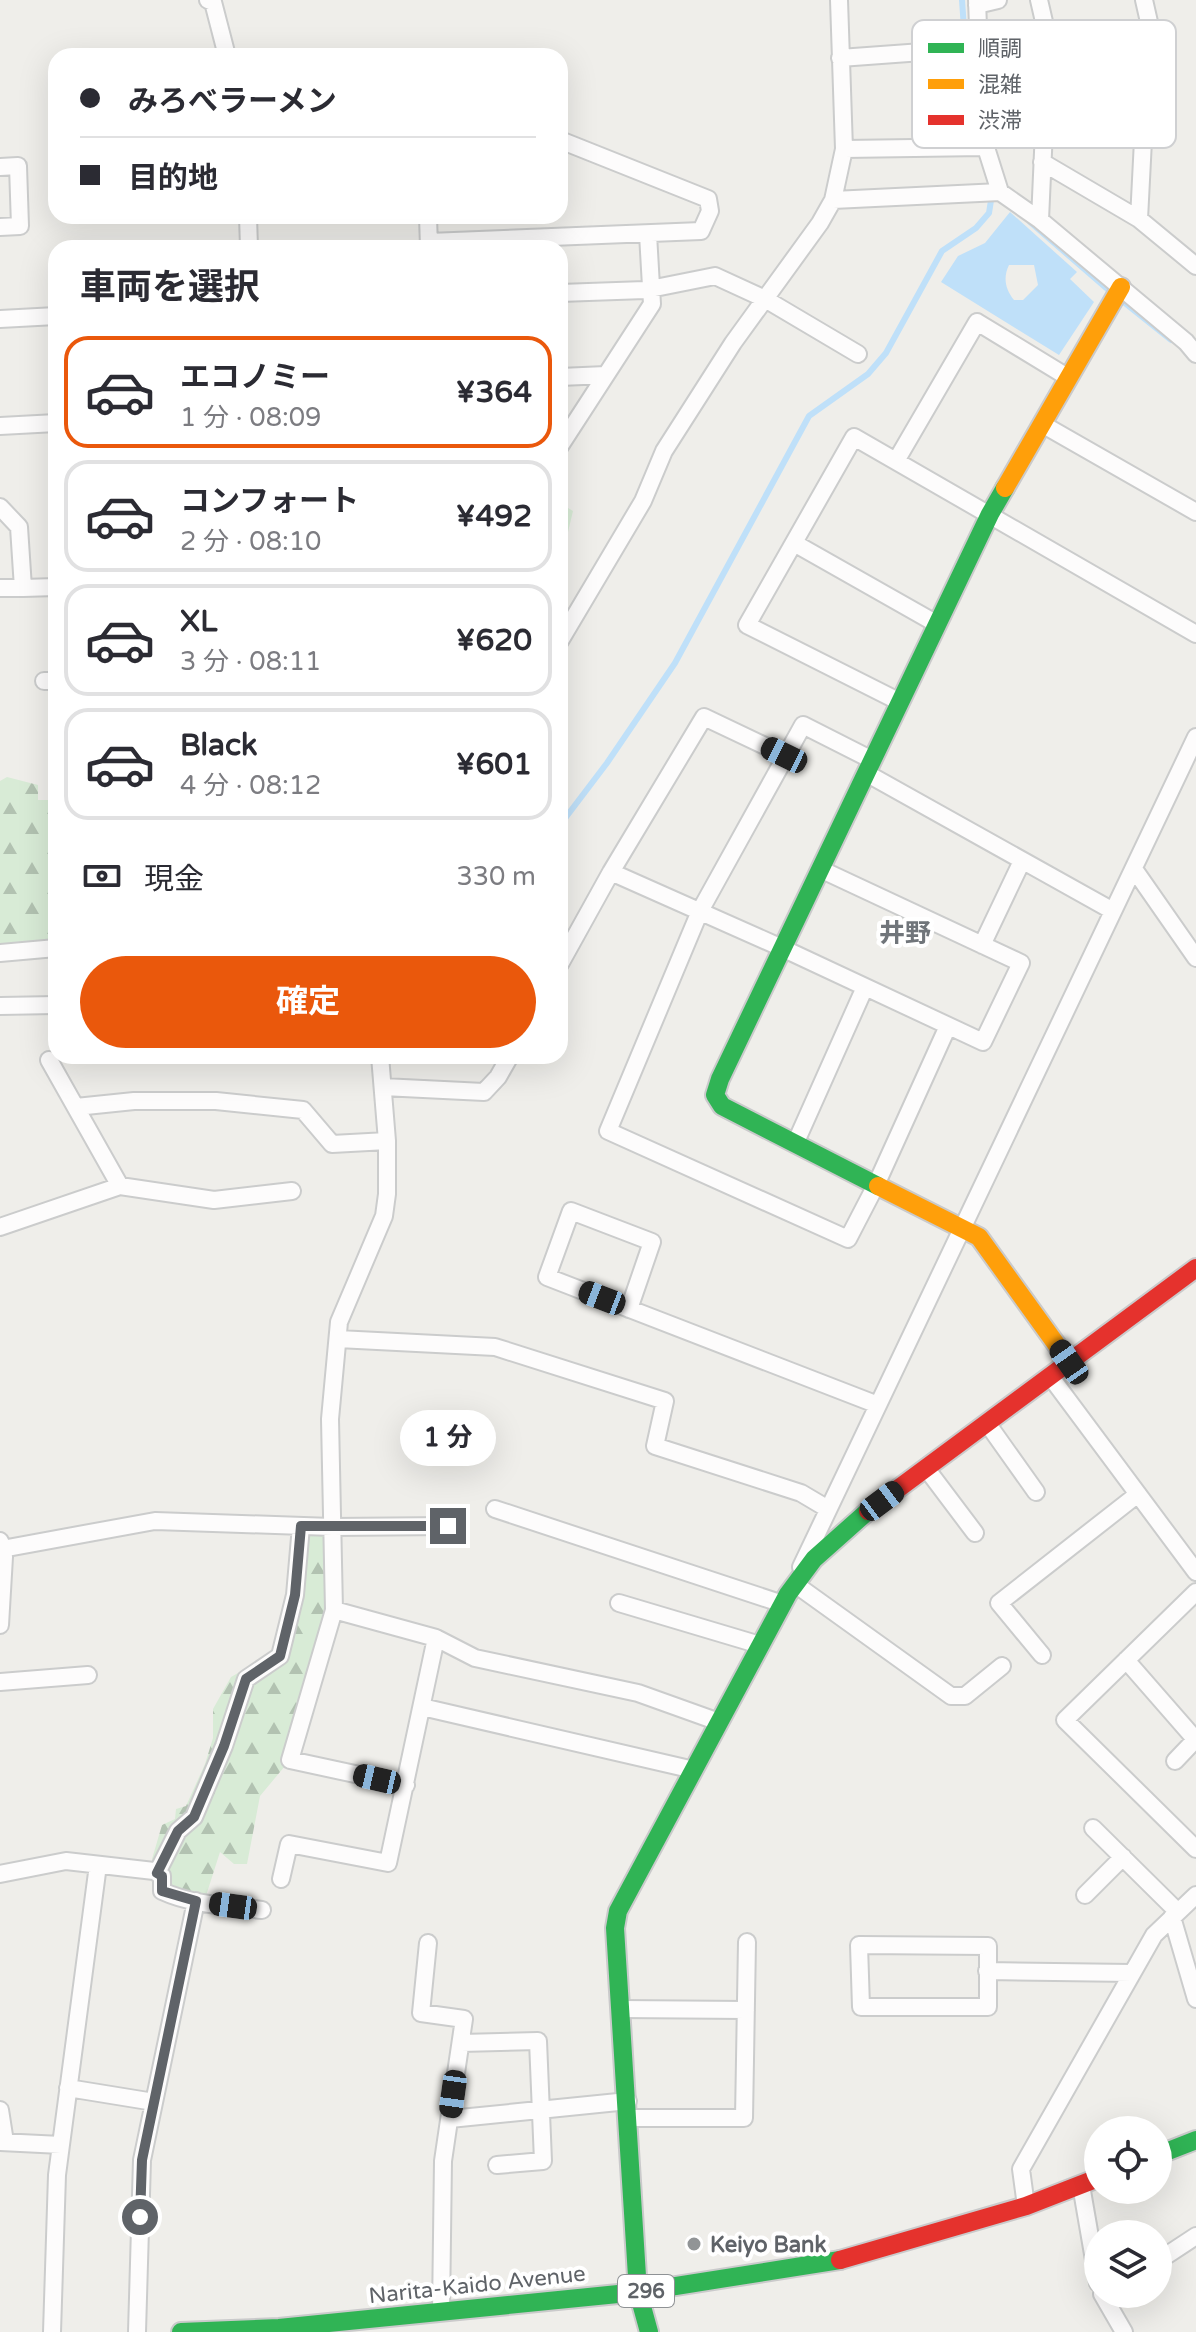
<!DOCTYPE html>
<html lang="ja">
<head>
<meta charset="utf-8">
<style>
  :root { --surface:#fff; --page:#f7f7f7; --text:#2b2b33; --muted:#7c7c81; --line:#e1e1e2; --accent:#ea580c }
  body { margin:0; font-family:"Varela Round","Noto Sans JP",sans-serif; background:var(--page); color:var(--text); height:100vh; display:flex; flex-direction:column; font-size:30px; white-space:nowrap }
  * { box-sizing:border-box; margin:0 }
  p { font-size:26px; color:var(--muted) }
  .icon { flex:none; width:44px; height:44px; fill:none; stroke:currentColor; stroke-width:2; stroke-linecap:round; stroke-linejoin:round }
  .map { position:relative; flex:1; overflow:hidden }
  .side { position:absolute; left:48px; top:240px; width:520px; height:824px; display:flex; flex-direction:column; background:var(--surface); border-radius:24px; box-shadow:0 8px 32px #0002 }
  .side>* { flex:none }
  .hud { position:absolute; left:48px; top:48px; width:520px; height:176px; border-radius:24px; box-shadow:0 8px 32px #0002; display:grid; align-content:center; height:176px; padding:0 32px; background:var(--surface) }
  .tools { position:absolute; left:1084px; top:2116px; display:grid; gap:16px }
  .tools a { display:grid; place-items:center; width:88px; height:88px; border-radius:50%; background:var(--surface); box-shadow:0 8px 32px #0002; font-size:40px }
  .end { position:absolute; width:36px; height:36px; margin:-18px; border:10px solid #5f6368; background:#fff; box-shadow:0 0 0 4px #fff }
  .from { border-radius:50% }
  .bubble { position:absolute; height:56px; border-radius:28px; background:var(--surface); box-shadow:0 8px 32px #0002; font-size:26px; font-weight:700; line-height:56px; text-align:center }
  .car { position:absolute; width:24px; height:48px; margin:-24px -12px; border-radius:10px; box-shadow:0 0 6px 2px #0007; background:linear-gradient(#222 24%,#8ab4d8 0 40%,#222 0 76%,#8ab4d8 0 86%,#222 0) }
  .hud b { display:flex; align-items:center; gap:28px; height:76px; font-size:30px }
  .hud b+b { border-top:2px solid var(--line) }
  .hud i { width:20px; height:20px; background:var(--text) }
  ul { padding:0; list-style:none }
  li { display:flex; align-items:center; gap:24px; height:112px; margin:0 16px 12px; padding:0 16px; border:4px solid var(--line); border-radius:24px }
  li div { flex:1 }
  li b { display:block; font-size:30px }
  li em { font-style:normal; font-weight:700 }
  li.active { border-color:var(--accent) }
  li>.icon { width:72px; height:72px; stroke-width:1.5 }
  h2 { padding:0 32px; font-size:36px; line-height:96px }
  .pay { display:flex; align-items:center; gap:20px; height:88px; padding:0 32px; font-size:30px }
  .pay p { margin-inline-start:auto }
  .button { display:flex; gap:16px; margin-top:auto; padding:16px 32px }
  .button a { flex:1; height:92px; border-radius:48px; background:var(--accent); color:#fff; font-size:32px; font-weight:700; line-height:92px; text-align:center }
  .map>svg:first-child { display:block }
  .forest { fill:url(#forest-firs) }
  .water { fill:#bfe0f9; fill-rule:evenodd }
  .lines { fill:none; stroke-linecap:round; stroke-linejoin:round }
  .stream { stroke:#bfe0f9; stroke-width:6 }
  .street-casing { stroke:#cbcccc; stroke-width:20 }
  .fast-casing { stroke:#cacacb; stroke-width:22 }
  .slow-casing { stroke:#cacacb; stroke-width:22 }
  .jam-casing { stroke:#cacacb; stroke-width:22 }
  .street { stroke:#fdfcfc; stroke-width:16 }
  .fast { stroke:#30b455; stroke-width:18 }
  .slow { stroke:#ff9f0a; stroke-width:18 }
  .jam { stroke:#e5322d; stroke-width:18 }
  .route { stroke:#5f6368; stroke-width:10 }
  .poi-dot { fill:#919496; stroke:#fff; stroke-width:3 }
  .labels { text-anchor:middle; stroke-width:8; stroke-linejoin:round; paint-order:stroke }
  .shield { fill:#fff; stroke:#8f9295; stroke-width:2 }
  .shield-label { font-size:20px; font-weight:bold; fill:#5f6368 }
  .poi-label { font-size:22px; font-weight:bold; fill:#5f6368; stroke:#fff; text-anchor:start }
  .street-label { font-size:22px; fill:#5f6368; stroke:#fff }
  .quarter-label { font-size:26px; font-weight:bold; fill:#70757a; stroke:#fff }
  .key { fill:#fff; stroke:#cfd0d2; stroke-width:2 }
  .key-label { font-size:22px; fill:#5f6368 }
</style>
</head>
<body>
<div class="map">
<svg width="1196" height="2332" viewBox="0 0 1196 2332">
  <defs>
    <pattern id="forest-firs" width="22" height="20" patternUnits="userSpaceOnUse" patternTransform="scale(2)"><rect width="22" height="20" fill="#d8ebd6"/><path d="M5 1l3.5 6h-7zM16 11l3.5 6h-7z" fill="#b2c2b1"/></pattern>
  </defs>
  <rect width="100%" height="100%" fill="#efeeea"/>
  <path class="forest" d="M560 503 573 511 560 566Z
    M7 777 38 785V800H56V946L0 953V781Z
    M301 1526 332 1527 334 1610 290 1760 260 1796 247 1864H234L220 1852 204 1902 162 1891 152 1859 162 1825 175 1819 176 1809 186 1806 205 1764 213 1738V1709L231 1677 271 1654 291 1610Z"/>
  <path class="water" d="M1010 212 1077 272 1070 279 1094 302 1059 355 941 282 958 256 985 243ZM1009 265H1034L1038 285 1023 300H1014C1005 289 1003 277 1009 265Z"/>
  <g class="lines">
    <path class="stream" d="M962 0 965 43 973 78
      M1030 222 1112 293
      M1121 300 1171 340
      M560 825 607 763 675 663 809 416 868 374 886 353 942 251 976 228 989 213 992 194"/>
    <defs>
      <path id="street" d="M208 0 213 2 227 56
        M977 0 982 135 1000 192 1040 220 1186 342 1196 354
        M1039 0 1048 39 1040 220
        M977 5 998 0
        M840 58 977 48
        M844 149 984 147
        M1042 162 1139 219 1196 266
        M0 167 18 166 20 226 0 227
        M833 200 1000 192
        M248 216 249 248
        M428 216 429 248
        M1139 219 1149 22 1144 0
        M429 242 701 231 710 211 708 199 560 140
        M560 293 645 290 715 276 765 299 858 354
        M0 319 56 316
        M560 377 606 375
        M1042 424 1196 512
        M0 426 56 423
        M560 446 652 304 648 234
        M896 461 977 322 1069 378
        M0 507 19 527 23 588 56 587
        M794 543 937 624
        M0 588H23
        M560 641 643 501 664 451 733 343 820 223 833 200 844 149 839 0
        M44 681H56
        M900 702 747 625 854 437 1196 634
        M872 760 803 725 700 911 608 1131 848 1239 876 1185 948 1026
        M866 773 1113 911
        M1134 869 1196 958
        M611 872 782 948 983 1042 1021 963 820 869
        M982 945 1022 861
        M0 953 56 948
        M560 964 611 872 704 717 784 755
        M0 1006 56 1005
        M380 1056 387 1141V1194L384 1216 339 1322 330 1419 334 1610 290 1760 406 1785
        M49 1060 120 1186
        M383 1087 484 1092 498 1077 510 1056
        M76 1107 134 1101H216L303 1110 332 1144 387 1141
        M795 1144 865 987
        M0 1227 120 1186 214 1200 292 1191
        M629 1309 652 1242 571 1211 547 1277 878 1405
        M338 1339 495 1347 665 1401 655 1446 801 1493 828 1509
        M1050 1376 1196 1572
        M987 1423 1036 1492
        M926 1468 975 1533
        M495 1509 783 1604
        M0 1541 4 1557 0 1625
        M2 1549 155 1521 332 1527 448 1526
        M801 1567 1196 737
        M795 1584 951 1696H965L1002 1666
        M1196 1592 1065 1720 1196 1849
        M619 1603 760 1645
        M436 1638 475 1658 638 1693 719 1722
        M1042 1655 999 1603 1138 1494
        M1126 1660 1195 1739
        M0 1682 88 1675
        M422 1707 694 1770
        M1175 1761 1196 1739
        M1093 1828 1178 1912
        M157 1873 178 1831 194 1817 224 1746 246 1679 280 1656 295 1595 301 1526
        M0 1874 66 1861 154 1871 162 1876V1891C192 1905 229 1906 262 1910
        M281 1879 289 1844 388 1863 436 1638 334 1610
        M1085 1895 1123 1857
        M1172 1917 1196 1999
        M428 1943 421 2013 464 2019 443 2161 441 2312
        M859 1945 988 1946V2007H861Z
        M987 1971 1132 1973
        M621 2009 746 2010
        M461 2043 538 2041 543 2161 497 2165
        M68 2088 154 2102
        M0 2110 5 2142
        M628 2118H744L747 1942
        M450 2119 628 2101
        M0 2142 61 2145
        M1081 2185 1098 2283
        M1026 2206 1021 2169 1154 1935 1196 1895
        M1158 2261 1196 2236
        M1102 2294 1124 2332
        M52 2332 57 2175 98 1865
        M137 2332 142 2160 196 1901"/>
      <path id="fast" d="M878 1186 722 1106 715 1095 720 1079 990 514 1005 488
        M1158 2155 1196 2140
        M181 2332 279 2328 638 2292 840 2260
        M649 2332 638 2292 615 1928 618 1911 788 1594 814 1559 868 1511"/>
      <path id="slow" d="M1005 488 1121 287
        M878 1186 979 1237 1069 1362"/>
      <path id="jam" d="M868 1511 1196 1268
        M840 2260 1026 2206 1098 2178"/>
    </defs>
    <use href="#street" class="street-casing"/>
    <use href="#fast" class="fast-casing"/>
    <use href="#slow" class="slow-casing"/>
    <use href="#jam" class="jam-casing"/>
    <use href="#street" class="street"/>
    <use href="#fast" class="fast"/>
    <use href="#slow" class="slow"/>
    <use href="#jam" class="jam"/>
  </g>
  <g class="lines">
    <path class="route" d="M140 2217 142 2160 196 1901 162 1891V1876L157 1873 178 1831 194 1817 224 1746 246 1679 280 1656 295 1595 301 1526H448"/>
  </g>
  <circle class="poi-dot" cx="694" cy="2244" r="8"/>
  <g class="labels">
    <rect class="shield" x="618" y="2275" width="56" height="32" rx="6"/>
    <g class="shield-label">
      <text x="646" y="2298">296</text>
    </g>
    <g class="poi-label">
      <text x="710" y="2252">Keiyo Bank</text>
    </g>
    <g class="street-label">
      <text transform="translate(477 2284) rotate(-6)" y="8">Narita-Kaido Avenue</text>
    </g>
    <g class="quarter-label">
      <text x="905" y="942">井野</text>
    </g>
  </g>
  <rect x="912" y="20" width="264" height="128" rx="12" class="key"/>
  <rect x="928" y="43" width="36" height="10" fill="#30b455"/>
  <rect x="928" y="79" width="36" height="10" fill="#ff9f0a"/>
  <rect x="928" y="115" width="36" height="10" fill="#e5322d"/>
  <g class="key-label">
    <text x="978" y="56">順調</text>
    <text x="978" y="92">混雑</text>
    <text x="978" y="128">渋滞</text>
  </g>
</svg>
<div class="tools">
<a><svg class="icon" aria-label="locate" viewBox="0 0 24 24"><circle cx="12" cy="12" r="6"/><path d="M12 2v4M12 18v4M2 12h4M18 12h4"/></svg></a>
<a><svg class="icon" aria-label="layers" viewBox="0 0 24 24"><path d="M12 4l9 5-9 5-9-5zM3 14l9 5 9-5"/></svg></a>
</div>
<i class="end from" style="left:140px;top:2217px"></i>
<i class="end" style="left:448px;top:1526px"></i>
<div class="bubble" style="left:400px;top:1410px;width:96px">1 分</div>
<i class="car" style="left:784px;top:755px;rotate:296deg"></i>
<i class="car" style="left:602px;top:1298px;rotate:291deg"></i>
<i class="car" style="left:1069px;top:1362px;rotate:325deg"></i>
<i class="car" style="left:882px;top:1501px;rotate:53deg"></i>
<i class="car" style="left:377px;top:1779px;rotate:283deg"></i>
<i class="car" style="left:233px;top:1906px;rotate:278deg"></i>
<i class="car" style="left:453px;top:2094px;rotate:188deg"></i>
<div class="hud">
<b><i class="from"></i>みろべラーメン</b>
<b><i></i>目的地</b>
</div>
<section class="side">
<h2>車両を選択</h2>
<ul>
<li class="active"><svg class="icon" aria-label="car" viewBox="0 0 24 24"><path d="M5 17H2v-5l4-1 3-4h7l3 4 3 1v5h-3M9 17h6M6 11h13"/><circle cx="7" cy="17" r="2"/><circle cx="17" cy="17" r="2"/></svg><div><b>エコノミー</b><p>1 分 · 08:09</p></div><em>¥364</em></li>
<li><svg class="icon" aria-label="car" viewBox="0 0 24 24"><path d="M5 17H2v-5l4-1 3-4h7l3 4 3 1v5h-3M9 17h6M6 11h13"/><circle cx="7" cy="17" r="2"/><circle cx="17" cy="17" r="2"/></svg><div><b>コンフォート</b><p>2 分 · 08:10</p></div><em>¥492</em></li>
<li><svg class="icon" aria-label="car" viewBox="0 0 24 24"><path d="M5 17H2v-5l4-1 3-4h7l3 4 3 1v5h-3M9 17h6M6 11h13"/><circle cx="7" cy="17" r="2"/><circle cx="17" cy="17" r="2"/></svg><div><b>XL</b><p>3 分 · 08:11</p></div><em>¥620</em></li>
<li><svg class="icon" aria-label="car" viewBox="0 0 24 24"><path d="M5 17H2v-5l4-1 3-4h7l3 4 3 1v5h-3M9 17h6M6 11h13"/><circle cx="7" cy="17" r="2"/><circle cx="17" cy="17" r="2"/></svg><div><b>Black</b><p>4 分 · 08:12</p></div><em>¥601</em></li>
</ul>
<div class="pay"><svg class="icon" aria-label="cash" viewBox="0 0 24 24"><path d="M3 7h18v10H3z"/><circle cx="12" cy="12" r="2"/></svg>現金<p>330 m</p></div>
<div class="button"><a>確定</a></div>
</section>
</div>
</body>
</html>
